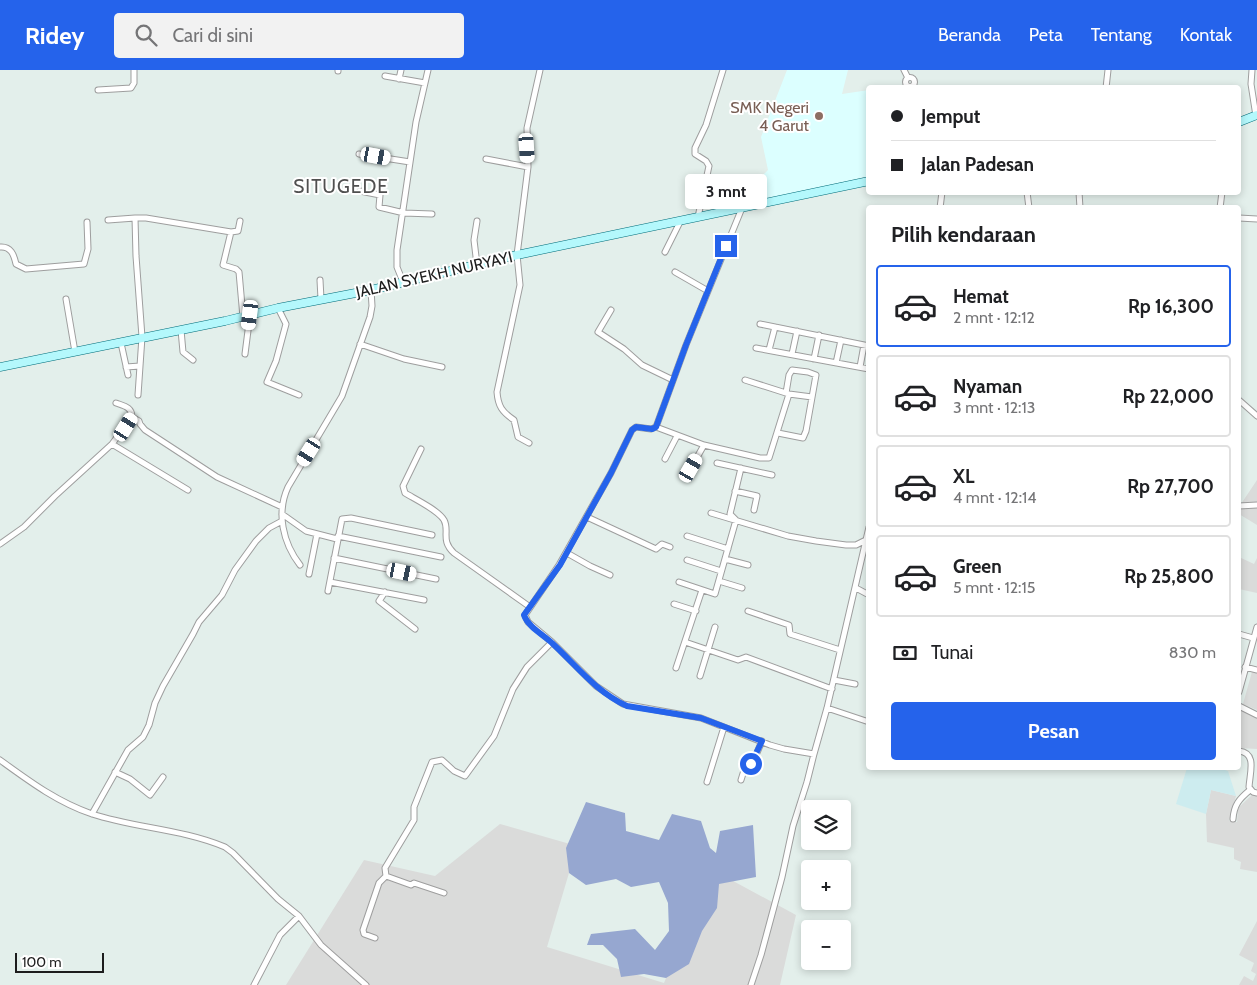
<!DOCTYPE html>
<html lang="id">
<head>
<meta charset="utf-8">
<style>
  :root { --surface:#fff; --page:#f2f2f2; --text:#202124; --muted:#757577; --line:#e0e0e0; --accent:#2563eb }
  body { margin:0; font-family:Cabin,sans-serif; background:var(--page); color:var(--text); height:100vh; display:flex; flex-direction:column; font-size:19px; white-space:nowrap }
  * { box-sizing:border-box; margin:0 }
  p { font-size:16px; color:var(--muted) }
  .icon { flex:none; width:28px; height:28px; fill:none; stroke:currentColor; stroke-width:2; stroke-linecap:round; stroke-linejoin:round }
  .map { position:relative; flex:1; overflow:hidden }
  .side { position:absolute; left:866px; top:135px; width:375px; height:565px; display:flex; flex-direction:column; background:var(--surface); border-radius:5px; box-shadow:0 2px 8px #0003 }
  .side>* { flex:none }
  .hud { position:absolute; left:866px; top:15px; width:375px; height:110px; border-radius:5px; box-shadow:0 2px 8px #0003; display:grid; align-content:center; height:110px; padding:0 25px; background:var(--surface) }
  .buttons { position:absolute; left:801px; top:730px; display:grid; gap:10px }
  .buttons a { display:grid; place-items:center; width:50px; height:50px; border-radius:5px; background:var(--surface); box-shadow:0 2px 8px #0003; font-size:25px }
  .scale { position:absolute; left:15px; bottom:12px; width:89px; box-sizing:border-box; padding-left:5px; border:2px solid #1d1d1d; border-top:0; font-size:14px; line-height:18px; white-space:nowrap; color:#1d1d1d; -webkit-text-stroke:4px #fff; paint-order:stroke }
  .end { position:absolute; width:22px; height:22px; margin:-11px; border:6px solid #2563eb; background:#fff; box-shadow:0 0 0 2px #fff }
  .from { border-radius:50% }
  .bubble { position:absolute; height:35px; border-radius:5px; background:var(--surface); box-shadow:0 2px 8px #0003; font-size:16px; font-weight:800; line-height:35px; text-align:center }
  .car { position:absolute; width:15px; height:30px; margin:-15px -8px; border-radius:6px; box-shadow:0 0 4px 1px #0007; background:linear-gradient(#fff 24%,#345 0 40%,#fff 0 76%,#345 0 86%,#fff 0) }
  .hud b { display:flex; align-items:center; gap:18px; height:48px; font-size:19px }
  .hud b+b { border-top:1px solid var(--line) }
  .hud i { width:12px; height:12px; background:var(--text) }
  ul { padding:0; list-style:none }
  li { display:flex; align-items:center; gap:15px; height:82px; margin:0 10px 8px; padding:0 15px; border:2px solid var(--line); border-radius:5px }
  li div { flex:1 }
  li b { display:block; font-size:19px }
  li em { font-style:normal; font-weight:800 }
  li.on { border-color:var(--accent) }
  li>.icon { width:45px; height:45px; stroke-width:1.5 }
  h2 { padding:0 25px; font-size:22px; line-height:60px }
  .pay { display:flex; align-items:center; gap:12px; height:55px; padding:0 25px; font-size:19px }
  .pay p { margin-inline-start:auto }
  .button { display:flex; gap:10px; margin-top:auto; padding:10px 25px }
  .button a { flex:1; height:58px; border-radius:5px; background:var(--accent); color:#fff; font-size:20px; font-weight:800; line-height:58px; text-align:center }
  header { display:flex; align-items:center; gap:30px; box-sizing:border-box; height:70px; padding:0 25px; background:var(--accent); color:#fff }
  header strong { font-size:24px }
  nav { display:flex; gap:28px; margin-inline-start:auto; font-size:18px }
  .search { width:350px; height:45px; background:var(--page); display:flex; align-items:center; gap:12px; box-sizing:border-box; padding:0 18px; border-radius:5px; color:var(--muted); font-size:19px }
  .map>svg:first-child { display:block }
  .residential { fill:#dadbda }
  .education { fill:#dcffff }
  .farmland { fill:#cdecef }
  .forest { fill:#96a7d0 }
  .lines { fill:none; stroke-linecap:round; stroke-linejoin:round }
  .minor-casing { stroke:#9e9e9e; stroke-width:7 }
  .secondary-casing { stroke:#006b78; stroke-width:9 }
  .minor { stroke:#fff; stroke-width:5 }
  .secondary { stroke:#b4f8fc; stroke-width:8 }
  .route { stroke:#2563eb; stroke-width:6 }
  .education-dot { fill:#8d6e63; stroke:#fff; stroke-width:2 }
  .labels { text-anchor:middle; stroke-width:4; stroke-linejoin:round; paint-order:stroke }
  .education-label { font-size:16px; fill:#785e54; stroke:#fff; text-anchor:end }
  .street-label { font-size:16px; fill:#1d1d1d; stroke:#fff }
  .quarter-label { font-size:19px; letter-spacing:1px; fill:#505050; stroke:#fff }
</style>
</head>
<body>
<header>
<strong>Ridey</strong>
<div class="search"><svg class="icon" aria-label="search" viewBox="0 0 24 24"><circle cx="10" cy="10" r="6"/><path d="M15 15l6 6"/></svg>Cari di sini</div>
<nav><a>Beranda</a><a>Peta</a><a>Tentang</a><a>Kontak</a></nav>
</header>
<div class="map">
<svg width="1257" height="915" viewBox="0 0 1257 915">
  <rect width="100%" height="100%" fill="#e3efeb"/>
  <path class="residential" d="M1257 410V455L1239 444V437Z
    M1239 487 1254 494 1257 488V523L1239 519Z
    M1257 597V640L1243 634 1253 598Z
    M1240 639 1257 647V679L1239 678Z
    M1211 720 1236 726 1229 751 1237 752 1238 738 1252 725H1257V802L1240 799 1241 792 1234 789V778L1207 772 1206 744Z
    M500 754 577 776 547 877 664 913 711 799 796 845 780 915H286L364 790 435 806Z
    M1257 851V915H1239L1244 906 1253 911 1256 904 1251 901 1254 893 1239 885Z"/>
  <path class="education" d="M787 0H848L842 24 869 20V106L758 132 755 113 768 100 761 67Z"/>
  <path class="farmland" d="M1187 698H1219L1228 701 1236 726 1211 720 1206 744 1176 734Z"/>
  <path class="forest" d="M586 732 625 743 626 761 659 770 672 744 701 751 710 778 716 783 720 761 753 755 756 807 719 814 717 838 702 861 689 894 666 908 644 904 621 907 617 889 603 875H587L591 864 635 859 655 880 669 861 668 833 659 812 631 817 616 809 586 815 569 803 566 778Z"/>
  <g class="lines">
    <defs>
      <path id="minor" d="M904 0 908 8
        M1252 0 1251 14 1256 46
        M338 1V0
        M385 6 425 13
        M905.5 12a4.5 4.5 0 1 1 9 0a4.5 4.5 0 1 1-9 0Z
        M399 9 401 0
        M1106 18 1108 0
        M98 20 131 18 134 13V0
        M359 84 410 92
        M486 89 528 97
        M360 121 380 125 379 137 404 143 432 144
        M1027 122 1029 138
        M1079 122 1080 138
        M742 138 686 275 656 357 651 359 636 357 632 360 611 403 559 495 525 545 528 552 552 572 596 616 623 634 701 648 770 675 784 679 814 684
        M940 138 942 122
        M1220 138 1222 122
        M698 147 709 96 706 91 695 84V78L706 55 723 0
        M1239 148 1257 149
        M108 150 135 148
        M231 162 238 161 240 151
        M0 177C11 176 14 185 16 194L26 199 84 194 88 179 87 152
        M665 182 680 152
        M477 195 474 170 477 151
        M675 202 708 221
        M320 210 321 229
        M403 212 397 197V180L416 52 428 0
        M66 229 75 282
        M278 238 286 254 276 291 267 312 299 325
        M611 240 598 262 624 279 642 295 673 310
        M760 254 869 276
        M181 260 183 282 193 290
        M121 273 128 305
        M360 274 404 289 442 297
        M756 278 869 299
        M769 280 775 257
        M245 284 250 245
        M792 284 797 261
        M814 289 819 265
        M836 293 841 270
        M126 297 140 296
        M860 297 864 275
        M745 310 789 324 812 327
        M138 325 142 267 136 186 135 148H146L231 162 223 195 236 199 239 202 243 247
        M1239 330 1257 346
        M116 333C124 336 132 337 132 347
        M656 357 704 375 691 398
        M778 363 803 368 806 361 816 305 808 302 792 300 789 305 786 323
        M529 373 518 367 514 350C502 342 498 336 497 322L520 215 517 185 528 97 527 58 540 0
        M112 374 188 420
        M704 375 760 388H769L789 324
        M421 379 403 416 405 423C415 429 438 440 444 450 450 461 440 470 454 483L530 537
        M665 389 677 366
        M717 393 772 405
        M735 421 757 426 754 440
        M1239 436 1257 435
        M711 443 788 466 816 471 846 475H856L866 470
        M282 444 306 461 337 469
        M587 447 656 479 662 474 670 477
        M338 466 441 487
        M687 466 728 479
        M0 474 24 457 55 426 112 374 132 347 139 351 140 354 145 360 217 407 282 437
        M567 483 590 496 610 505
        M334 488 436 509
        M725 489 748 495
        M687 490 721 501
        M300 495C283 473 276 443 288 417L342 326 370 247 372 236 371 220
        M309 504 317 464
        M719 511 742 518
        M330 512 424 530
        M679 512 715 524 736 450 730 444 741 398
        M856 518 869 525
        M328 521 342 449 351 448 432 465
        M385 522 379 531 415 559
        M674 534 696 541
        M748 541 789 555 790 564 840 580
        M1239 564 1253 568
        M685 572 738 590 746 587 832 619
        M1245 597 1257 600
        M676 598 702 520
        M700 606 715 557
        M834 610 855 614
        M1239 622 1257 557
        M1239 636 1257 645
        M827 638 869 652
        M1239 681C1257 683 1250 702 1249 717L1253 722 1257 723
        M0 690C29 711 57 732 92 744 135 758 182 759 225 777L233 783 278 829 299 846 321 875 366 915
        M115 702 130 709 150 725 163 707
        M741 710 746 694 753 692 762 671
        M707 712 724 657
        M92 744 128 680 143 667 149 655 155 633 163 616 193 564 199 552 222 525 235 500 256 471 269 458 282 451
        M1233 749C1234 735 1239 729 1250 720
        M386 806 411 815 414 813 444 823
        M375 868 364 864 363 860 379 813 386 806 385 798 414 750V737L432 692 442 690 454 701 465 706 494 666 513 619 527 597 552 572
        M254 915 280 865 299 846
        M751 915 761 885 782 807 793 756 807 712 814 684 827 638 869 457"/>
      <path id="secondary" d="M1239 52 1257 45
        M0 297 225 251 278 238 371 220 517 185 869 111"/>
    </defs>
    <use href="#minor" class="minor-casing"/>
    <use href="#secondary" class="secondary-casing"/>
    <use href="#minor" class="minor"/>
    <use href="#secondary" class="secondary"/>
  </g>
  <g class="lines">
    <path class="route" d="M726 176 686 275 656 357 652 359 636 357 632 360 611 403 560 495 524 545C528 557 544 565 552 573 576 595 596 622 627 636L701 648 762 671 751 694"/>
  </g>
  <circle class="education-dot" cx="819" cy="46" r="5"/>
  <g class="labels">
    <g class="education-label">
      <text x="809" y="43">SMK Negeri<tspan x="809" dy="18">4 Garut</tspan></text>
    </g>
    <g class="street-label">
      <text transform="translate(434 204) rotate(-13)" y="6">JALAN SYEKH NURYAYI</text>
    </g>
    <g class="quarter-label">
      <text x="341" y="123">SITUGEDE</text>
    </g>
  </g>
</svg>
<div class="buttons">
<a><svg class="icon" aria-label="layers" viewBox="0 0 24 24"><path d="M12 4l9 5-9 5-9-5zM3 14l9 5 9-5"/></svg></a>
<a>+</a>
<a>−</a>
</div>
<div class="scale">100 m</div>
<i class="end from" style="left:751px;top:694px"></i>
<i class="end" style="left:726px;top:176px"></i>
<div class="bubble" style="left:685px;top:104px;width:82px">3 mnt</div>
<i class="car" style="left:527px;top:78px;rotate:176deg"></i>
<i class="car" style="left:376px;top:86px;rotate:100deg"></i>
<i class="car" style="left:250px;top:245px;rotate:187deg"></i>
<i class="car" style="left:126px;top:357px;rotate:32deg"></i>
<i class="car" style="left:309px;top:382px;rotate:212deg"></i>
<i class="car" style="left:691px;top:398px;rotate:30deg"></i>
<i class="car" style="left:402px;top:502px;rotate:102deg"></i>
<div class="hud">
<b><i class="from"></i>Jemput</b>
<b><i></i>Jalan Padesan</b>
</div>
<section class="side">
<h2>Pilih kendaraan</h2>
<ul>
<li class="on"><svg class="icon" aria-label="car" viewBox="0 0 24 24"><path d="M5 17H2v-5l4-1 3-4h7l3 4 3 1v5h-3M9 17h6M6 11h13"/><circle cx="7" cy="17" r="2"/><circle cx="17" cy="17" r="2"/></svg><div><b>Hemat</b><p>2 mnt · 12:12</p></div><em>Rp 16,300</em></li>
<li><svg class="icon" aria-label="car" viewBox="0 0 24 24"><path d="M5 17H2v-5l4-1 3-4h7l3 4 3 1v5h-3M9 17h6M6 11h13"/><circle cx="7" cy="17" r="2"/><circle cx="17" cy="17" r="2"/></svg><div><b>Nyaman</b><p>3 mnt · 12:13</p></div><em>Rp 22,000</em></li>
<li><svg class="icon" aria-label="car" viewBox="0 0 24 24"><path d="M5 17H2v-5l4-1 3-4h7l3 4 3 1v5h-3M9 17h6M6 11h13"/><circle cx="7" cy="17" r="2"/><circle cx="17" cy="17" r="2"/></svg><div><b>XL</b><p>4 mnt · 12:14</p></div><em>Rp 27,700</em></li>
<li><svg class="icon" aria-label="car" viewBox="0 0 24 24"><path d="M5 17H2v-5l4-1 3-4h7l3 4 3 1v5h-3M9 17h6M6 11h13"/><circle cx="7" cy="17" r="2"/><circle cx="17" cy="17" r="2"/></svg><div><b>Green</b><p>5 mnt · 12:15</p></div><em>Rp 25,800</em></li>
</ul>
<div class="pay"><svg class="icon" aria-label="cash" viewBox="0 0 24 24"><path d="M3 7h18v10H3z"/><circle cx="12" cy="12" r="2"/></svg>Tunai<p>830 m</p></div>
<div class="button"><a>Pesan</a></div>
</section>
</div>
</body>
</html>
